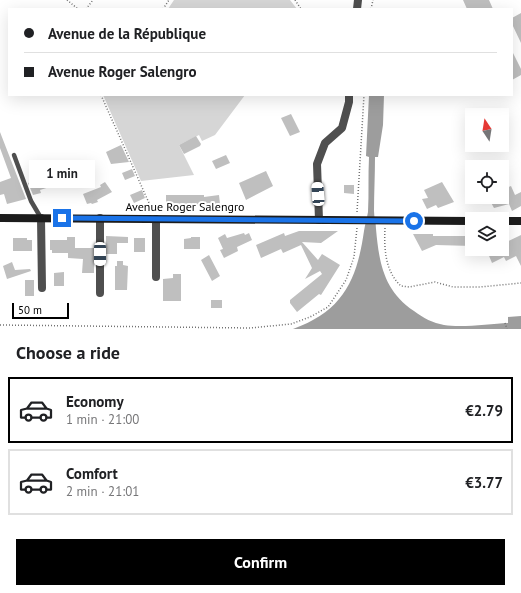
<!DOCTYPE html>
<html lang="en">
<head>
<meta charset="utf-8">
<style>
  :root { --surface:#fff; --page:#f2f2f2; --text:#202124; --muted:#757577; --line:#e0e0e0; --accent:#000 }
  body { margin:0; font-family:"PT Sans",sans-serif; background:var(--page); color:var(--text); height:100vh; display:flex; flex-direction:column; font-size:15px; white-space:nowrap }
  * { box-sizing:border-box; margin:0 }
  p { font-size:13px; color:var(--muted) }
  .icon { flex:none; width:22px; height:22px; fill:none; stroke:currentColor; stroke-width:2; stroke-linecap:round; stroke-linejoin:round }
  .map { position:relative; height:329px; overflow:hidden }
  .panel { display:flex; flex-direction:column; background:var(--surface); flex:1 }
  .panel>* { flex:none }
  .top-card { position:absolute; left:8px; top:8px; width:505px; height:88px; border-radius:0px; box-shadow:0 4px 16px #0002; display:grid; align-content:center; height:88px; padding:0 16px; background:var(--surface) }
  .needle { width:26px; rotate:348deg }
  .buttons { position:absolute; left:465px; top:108px; display:grid; gap:8px }
  .buttons a { display:grid; place-items:center; width:44px; height:44px; border-radius:0px; background:var(--surface); box-shadow:0 4px 16px #0002; font-size:20px }
  .scale { position:absolute; left:12px; bottom:10px; width:57px; box-sizing:border-box; padding-left:4px; border:2px solid #000; border-top:0; font-size:11px; line-height:14px; white-space:nowrap; color:#000; -webkit-text-stroke:3px #fff; paint-order:stroke }
  .end { position:absolute; width:18px; height:18px; margin:-9px; border:5px solid #1a73e8; background:#fff; box-shadow:0 0 0 2px #fff }
  .from { border-radius:50% }
  .bubble { position:absolute; height:28px; border-radius:0px; background:var(--surface); box-shadow:0 4px 16px #0002; font-size:13px; font-weight:700; line-height:28px; text-align:center }
  .car { position:absolute; width:12px; height:24px; margin:-12px -6px; border-radius:5px; box-shadow:0 0 3px 1px #0007; background:linear-gradient(#fff 24%,#345 0 40%,#fff 0 76%,#345 0 86%,#fff 0) }
  .top-card b { display:flex; align-items:center; gap:14px; height:38px; font-size:15px }
  .top-card b+b { border-top:1px solid var(--line) }
  .top-card i { width:10px; height:10px; background:var(--text) }
  ul { padding:0; list-style:none }
  li { display:flex; align-items:center; gap:12px; height:66px; margin:0 8px 6px; padding:0 8px; border:2px solid var(--line); border-radius:0px }
  li div { flex:1 }
  li b { display:block; font-size:15px }
  li em { font-style:normal; font-weight:700 }
  li.active { border-color:var(--accent) }
  li>.icon { width:36px; height:36px; stroke-width:1.5 }
  h2 { padding:0 16px; font-size:18px; line-height:48px }
  .button { display:flex; gap:8px; margin-top:auto; padding:8px 16px }
  .button a { flex:1; height:46px; border-radius:0px; background:var(--accent); color:#fff; font-size:16px; font-weight:700; line-height:46px; text-align:center }
  .map>svg:first-child { display:block }
  .green { fill:#d6d6d6 }
  .water { fill:#9d9d9d }
  .building { fill:#bfbfbf }
  .lines { fill:none; stroke-linecap:round; stroke-linejoin:round }
  .path { stroke:#717171; stroke-width:1.5; stroke-dasharray:1 2; stroke-linecap:butt }
  .service { stroke:#4f4f4f; stroke-width:4.5 }
  .minor { stroke:#4f4f4f; stroke-width:8 }
  .secondary { stroke:#1c1c1c; stroke-width:8 }
  .route { stroke:#1a73e8; stroke-width:5 }
  .labels { text-anchor:middle; stroke-width:4; stroke-linejoin:round; paint-order:stroke }
  .street-label { font-size:12px; fill:#000; stroke:#fff }
</style>
</head>
<body>
<div class="map">
<svg width="521" height="329" viewBox="0 0 521 329">
  <rect width="100%" height="100%" fill="#fff"/>
  <path class="green" d="M174 0H290L297 9H168Z
    M103 95H245L215 135 202 141 199 135 179 145 194 175 141 181Z"/>
  <path class="water" d="M369 95H384L383 125 378 157H375C375 175 374 193 374 211 374 217 376 223 376 229 379 263 384 291 414 311 423 318 433 323 444 325 461 328 490 324 508 323V317L521 316V329H293C343 311 357 280 364 231 365 224 367 218 368 212 369 194 368 175 369 157L366 156Z"/>
  <path class="building" d="M463 0H489L493 9H467Z
    M521 13V43L512 24V18Z
    M512 51 521 69V75L512 80Z
    M291 114 300 132 290 136 281 118Z
    M0 132 26 199 7 204 4 194 0 195V182L11 178 0 148Z
    M196 136 201 144 200 146 184 154 179 145Z
    M121 145 129 162 111 164 106 152Z
    M226 155 230 163 216 169 212 161Z
    M132 169 135 176 125 180 122 173Z
    M266 171 273 186 246 200 239 183Z
    M55 174 59 184 40 190 41 193 33 195 28 183Z
    M105 182 112 192 97 200 98 202 92 204 91 203 87 204 83 194 101 187 100 185Z
    M442 182 454 202 438 208 436 205 427 209 422 199 428 198 424 190Z
    M344 185H354V194L344 193Z
    M511 186 515 195 521 192V206L512 211 509 204 494 208 488 197H502V190Z
    M142 190 145 198 134 203 130 195Z
    M166 195H204V197L219 195 220 204 213 205 166 203Z
    M299 231H338L321 243 302 242 318 260 322 254 340 265 321 295 319 294 297 312 290 303V300L322 274 320 271 305 279 312 268 301 245 283 253 281 249 261 258 256 245 284 233 285 236Z
    M244 233 245 235 249 233 252 240 237 247 238 251 224 258 220 250 223 249 218 238 225 234 227 238Z
    M413 234H433V236H472V246L436 245 422 251Z
    M521 235V266L516 256 506 261 504 257 492 263 487 251 491 249H502V244Z
    M106 236 128 237V243H117V254H106Z
    M67 237H75V248H94V273H82L83 259 68 258V253H52V250H50V240H67Z
    M191 237H200V249H184V239L191 238Z
    M13 238H27V240H32V251H13Z
    M134 238H145V252H134Z
    M209 255 220 276 212 281 201 260Z
    M117 261H123V265L128 266 127 290H115V266H117Z
    M12 262 15 270 30 269 31 271 7 279 3 266Z
    M64 272V286H54V273Z
    M173 274H181V301H163V279L173 278Z
    M25 280H34V296H25Z
    M211 300H222V308H211Z"/>
  <g class="lines">
    <path class="path" d="M67 0 78 9
      M295 0 301 9
      M86 9 93 0
      M163 9 169 0
      M371 9 373 0
      M101 95 153 212
      M357 212 364 95
      M385 228C384 249 385 271 401 286L409 287 435 282 453 287H480L521 283
      M505 323 507 329
      M0 325 250 328 291 324 310 317 328 307 346 280 354 257 357 228"/>
    <path class="service" d="M14 155 31 201 41 218"/>
    <path class="minor" d="M357 9 358 0
      M41 218 42 288
      M319 220 317 164 325 143 342 128 349 102V95
      M156 277V219
      M100 293V218"/>
    <path class="secondary" d="M0 218 472 221
      M502 221H521"/>
  </g>
  <g class="lines">
    <path class="route" d="M62 218 414 221"/>
  </g>
  <g class="labels">
    <g class="street-label">
      <text x="185" y="211">Avenue Roger Salengro</text>
    </g>
  </g>
</svg>
<div class="buttons">
<a><svg class="needle" viewBox="-14 -14 28 28"><path d="M0-13l5 13h-10z" fill="#e53935"/><path d="M0 13l5-13h-10z" fill="#757577"/></svg></a>
<a><svg class="icon" aria-label="locate" viewBox="0 0 24 24"><circle cx="12" cy="12" r="6"/><path d="M12 2v4M12 18v4M2 12h4M18 12h4"/></svg></a>
<a><svg class="icon" aria-label="layers" viewBox="0 0 24 24"><path d="M12 4l9 5-9 5-9-5zM3 14l9 5 9-5"/></svg></a>
</div>
<div class="scale">50 m</div>
<i class="end from" style="left:414px;top:221px"></i>
<i class="end" style="left:62px;top:218px"></i>
<div class="bubble" style="left:29px;top:160px;width:66px">1 min</div>
<i class="car" style="left:318px;top:194px;rotate:356deg"></i>
<i class="car" style="left:100px;top:254px;rotate:180deg"></i>
<div class="top-card">
<b><i class="from"></i>Avenue de la République</b>
<b><i></i>Avenue Roger Salengro</b>
</div>
</div>
<section class="panel">
<h2>Choose a ride</h2>
<ul>
<li class="active"><svg class="icon" aria-label="car" viewBox="0 0 24 24"><path d="M5 17H2v-5l4-1 3-4h7l3 4 3 1v5h-3M9 17h6M6 11h13"/><circle cx="7" cy="17" r="2"/><circle cx="17" cy="17" r="2"/></svg><div><b>Economy</b><p>1 min · 21:00</p></div><em>€2.79</em></li>
<li><svg class="icon" aria-label="car" viewBox="0 0 24 24"><path d="M5 17H2v-5l4-1 3-4h7l3 4 3 1v5h-3M9 17h6M6 11h13"/><circle cx="7" cy="17" r="2"/><circle cx="17" cy="17" r="2"/></svg><div><b>Comfort</b><p>2 min · 21:01</p></div><em>€3.77</em></li>
</ul>
<div class="button"><a>Confirm</a></div>
</section>
</body>
</html>
